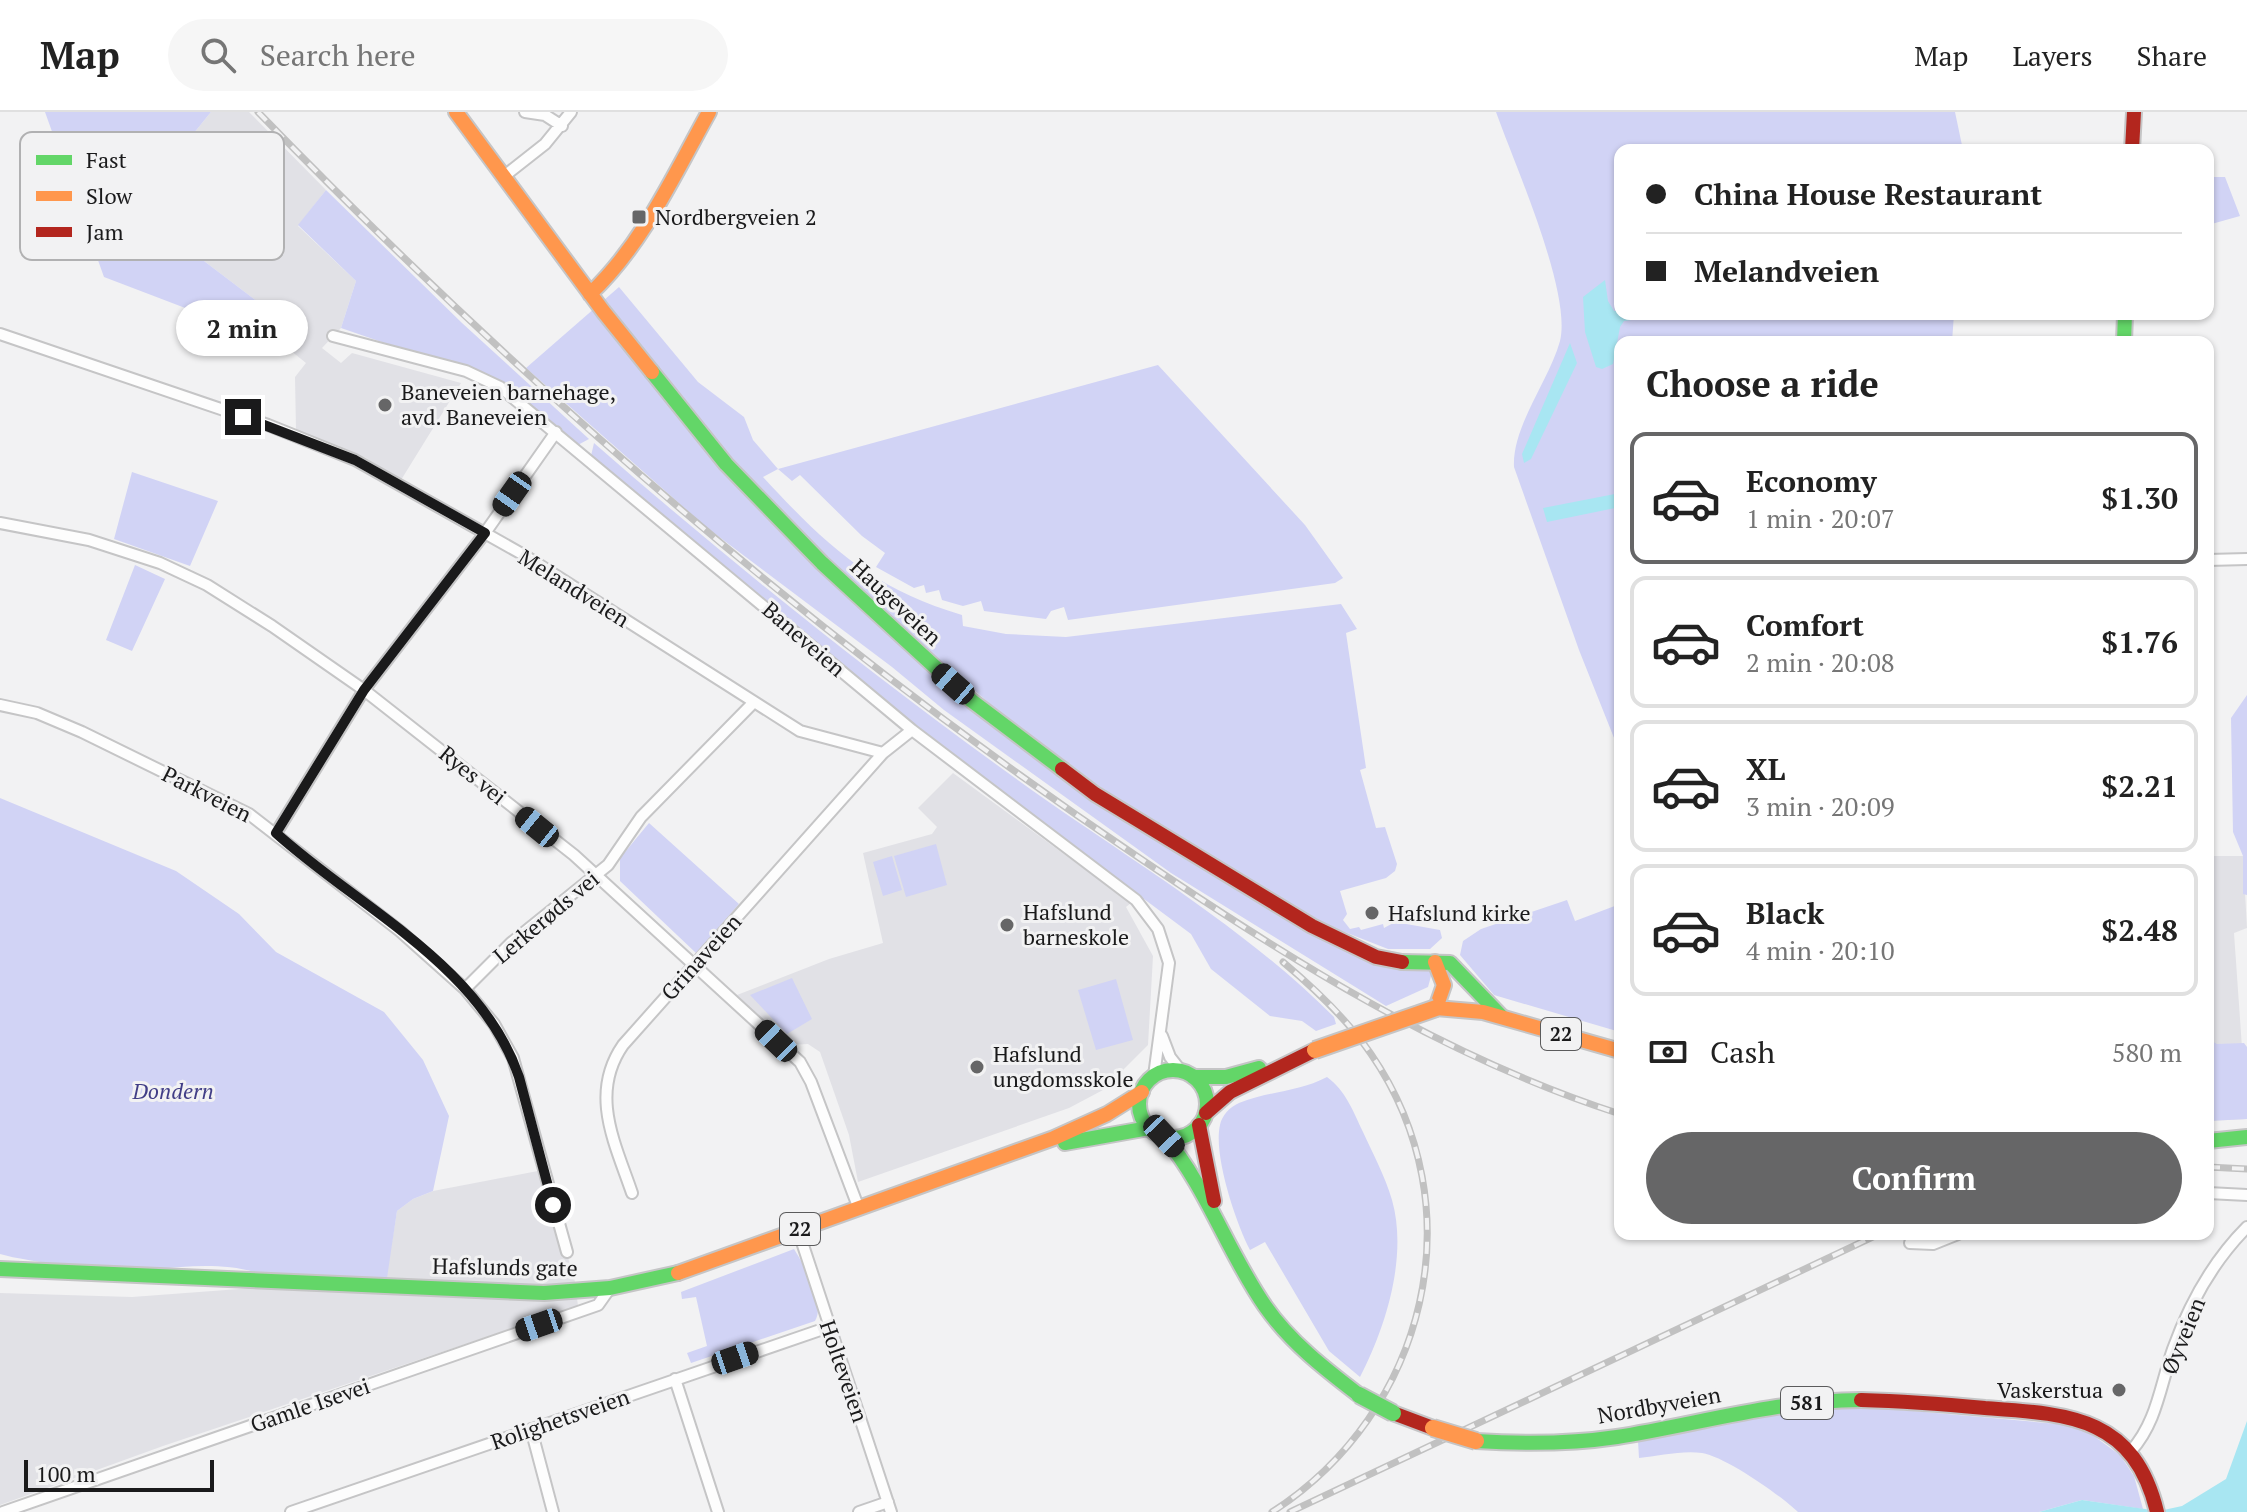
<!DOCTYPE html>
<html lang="en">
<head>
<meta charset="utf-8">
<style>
  :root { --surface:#fff; --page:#f6f6f6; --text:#222; --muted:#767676; --line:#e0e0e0; --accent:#666667 }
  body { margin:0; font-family:"PT Serif",serif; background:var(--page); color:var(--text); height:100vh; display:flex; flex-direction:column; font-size:30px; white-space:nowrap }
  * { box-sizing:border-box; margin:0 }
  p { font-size:26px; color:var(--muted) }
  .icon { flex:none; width:44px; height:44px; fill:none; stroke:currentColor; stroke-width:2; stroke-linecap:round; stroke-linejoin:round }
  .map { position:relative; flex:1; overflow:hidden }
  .sheet { position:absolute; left:1614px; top:224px; width:600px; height:904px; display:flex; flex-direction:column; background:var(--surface); border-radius:16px; box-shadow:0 2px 6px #0004 }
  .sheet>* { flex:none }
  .top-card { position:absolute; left:1614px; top:32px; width:600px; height:176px; border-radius:16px; box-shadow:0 2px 6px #0004; display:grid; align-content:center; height:176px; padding:0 32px; background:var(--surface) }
  .scale { position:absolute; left:24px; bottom:20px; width:190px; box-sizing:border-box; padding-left:8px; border:4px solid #1a1a1b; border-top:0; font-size:22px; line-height:28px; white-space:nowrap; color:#1a1a1b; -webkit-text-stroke:6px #f2f2f3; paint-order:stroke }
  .end { position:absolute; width:36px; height:36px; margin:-18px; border:10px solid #1a1a1b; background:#fff; box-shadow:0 0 0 4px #fff }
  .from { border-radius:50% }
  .bubble { position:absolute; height:56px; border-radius:28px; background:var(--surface); box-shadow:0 2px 6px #0004; font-size:26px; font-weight:700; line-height:56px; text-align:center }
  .car { position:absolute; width:24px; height:48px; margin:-24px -12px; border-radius:10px; box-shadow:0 0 6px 2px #0007; background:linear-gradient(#222 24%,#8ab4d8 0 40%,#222 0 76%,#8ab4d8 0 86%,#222 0) }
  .top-card b { display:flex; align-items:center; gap:28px; height:76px; font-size:30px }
  .top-card b+b { border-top:2px solid var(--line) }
  .top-card i { width:20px; height:20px; background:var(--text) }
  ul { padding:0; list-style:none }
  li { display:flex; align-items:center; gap:24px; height:132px; margin:0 16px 12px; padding:0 16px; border:4px solid var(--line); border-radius:16px }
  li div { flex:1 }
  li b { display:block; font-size:30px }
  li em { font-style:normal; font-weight:700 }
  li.on { border-color:var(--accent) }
  li>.icon { width:72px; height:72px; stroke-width:1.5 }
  h2 { padding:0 32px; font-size:36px; line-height:96px }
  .pay { display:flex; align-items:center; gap:20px; height:88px; padding:0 32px; font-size:30px }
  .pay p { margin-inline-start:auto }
  .cta { display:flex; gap:16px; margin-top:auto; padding:16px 32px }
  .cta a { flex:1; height:92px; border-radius:48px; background:var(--accent); color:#fff; font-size:32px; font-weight:700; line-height:92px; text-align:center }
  header { display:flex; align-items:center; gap:48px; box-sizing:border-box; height:112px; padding:0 40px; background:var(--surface); border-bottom:2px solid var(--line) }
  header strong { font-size:38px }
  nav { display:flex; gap:44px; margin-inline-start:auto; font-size:28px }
  .search { width:560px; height:72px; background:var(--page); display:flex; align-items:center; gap:20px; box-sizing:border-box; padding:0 28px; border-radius:44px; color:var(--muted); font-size:30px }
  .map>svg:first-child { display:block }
  .built { fill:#e1e1e6 }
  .green { fill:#d1d3f5 }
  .water { fill:#a8e6f2 }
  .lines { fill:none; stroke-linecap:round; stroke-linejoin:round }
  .street-casing { stroke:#c5c5c6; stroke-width:14 }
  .fast-casing { stroke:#c5c5c6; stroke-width:18 }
  .slow-casing { stroke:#c5c5c6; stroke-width:18 }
  .jam-casing { stroke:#c5c5c6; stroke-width:18 }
  .street { stroke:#fdfdfd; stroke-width:10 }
  .fast { stroke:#63d668; stroke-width:14 }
  .slow { stroke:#ff974d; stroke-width:14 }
  .jam { stroke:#b3261e; stroke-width:14 }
  .rail-casing { stroke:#c1c1c1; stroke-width:7 }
  .rail { stroke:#f2f2f3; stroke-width:4; stroke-dasharray:12; stroke-linecap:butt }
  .fast-bridge-casing { stroke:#c5c5c6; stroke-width:20; stroke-linecap:butt }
  .slow-bridge-casing { stroke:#c5c5c6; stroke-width:20; stroke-linecap:butt }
  .fast-bridge { stroke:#63d668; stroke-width:16 }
  .slow-bridge { stroke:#ff974d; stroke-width:16 }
  .route { stroke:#1a1a1b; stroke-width:10 }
  .poi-dot { fill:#666667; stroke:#f2f2f3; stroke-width:3 }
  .labels { text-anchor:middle; stroke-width:6; stroke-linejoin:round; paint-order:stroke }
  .shield { fill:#f2f2f3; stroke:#5b5b5c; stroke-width:2 }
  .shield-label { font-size:20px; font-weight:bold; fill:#1a1a1b }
  .poi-label { font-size:22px; fill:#1a1a1b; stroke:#f2f2f3; text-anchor:start }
  .street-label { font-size:22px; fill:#1a1a1b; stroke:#f2f2f3 }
  .park-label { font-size:22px; font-style:italic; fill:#413e87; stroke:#f2f2f3 }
  .key { fill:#f2f2f3; stroke:#b1b1b2; stroke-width:2 }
  .key-label { font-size:22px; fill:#1a1a1b }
</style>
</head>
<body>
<header>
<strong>Map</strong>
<div class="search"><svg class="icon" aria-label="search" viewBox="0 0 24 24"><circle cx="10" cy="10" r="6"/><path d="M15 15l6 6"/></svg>Search here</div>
<nav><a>Map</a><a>Layers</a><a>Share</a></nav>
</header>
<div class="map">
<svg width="2247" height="1400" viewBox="0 0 2247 1400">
  <rect width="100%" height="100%" fill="#f2f2f3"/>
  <path class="built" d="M211 0H249L326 78 298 114 356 169 341 216 322 236 341 251 352 241 461 271 401 368 366 346 296 318 295 265 306 251 285 234 288 213 141 101 137 91Z
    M953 661 1131 791 1126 795 1153 844 1148 933 1103 978 1069 996 858 1070 849 1023 820 940 808 932 789 933 737 883 829 847 883 831 863 741 932 722 937 715 918 696Z
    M2208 744H2243L2247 816 2234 821 2247 1007 2208 1009Z
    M543 1058 575 1170 578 1194 163 1334 0 1393V1181L132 1185 386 1166 397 1099 413 1087 433 1079Z"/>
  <path class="green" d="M45 0H211L137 91 141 101 288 213 285 234 104 165Z
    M1496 0H1955L1963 38H1620V202H1954L1952 230H1620V641L1579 538 1514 355C1512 314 1549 269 1560 229 1572 180 1514 51 1496 0Z
    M2208 65H2225L2240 104 2208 113Z
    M326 78 462 211 589 327 574 335 515 287 466 259 341 216 356 169 298 113Z
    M619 175 698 270 744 305 753 328 778 357 1158 253 1305 413 1343 466 1335 471 1068 508 1064 495 1051 499 1046 507 984 499 981 489 963 494 942 488 939 478 926 481 924 473 914 476 876 455 885 441 862 424 800 363 792 369 778 357 763 365C826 433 871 476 962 503L963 514 1006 522 1066 525 1341 492 1357 517 1346 521 1366 656 1360 658 1376 716 1385 715 1397 752 1395 759 1386 766 1340 779 1347 802 1343 808 1350 817 1359 815 1361 818 1383 812 1384 816 1395 810 1440 818 1442 826 1430 837H1388L1319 810 1106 679 997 598 777 407 1052 652 1346 832 1435 850 1428 875 1386 894 1171 761 944 598 892 555 706 415 526 256Z
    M594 331C729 449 869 561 1015 666 1123 744 1240 811 1334 905L1336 912 1316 919 1302 909 1270 904 1211 857 1191 822 1144 787 1136 788 1012 695 590 348Z
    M132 360 218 389 190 454 114 427Z
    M135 453 165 467 132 539 106 528Z
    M2247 583V783L2243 782V744L2233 720 2231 606Z
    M0 686 176 759 239 802 276 840 384 900 423 948 449 1004 433 1079 413 1087 397 1099 387 1166 255 1160C222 1151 189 1154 156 1157 120 1160 35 1152 0 1142Z
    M649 711 739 792 696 841 620 769V746Z
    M936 732 947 773 906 785 894 744Z
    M892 744 902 778 883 784 873 750Z
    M1567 788 1575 809 1620 792V920L1494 883 1460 843 1463 829 1481 817Z
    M792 866 812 907 787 922 750 883Z
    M1116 867 1133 928 1096 938 1078 878Z
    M2208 927 2217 932 2244 931 2247 935V1007L2208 1009Z
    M1327 965C1346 979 1353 999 1363 1020 1373 1042 1385 1064 1392 1088 1408 1144 1386 1215 1360 1265L1329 1239 1265 1130 1250 1138C1236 1111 1213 1043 1220 1013 1222 1003 1230 995 1239 991 1268 979 1299 980 1327 965Z
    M794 1137C804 1153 826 1191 815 1209L691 1251 687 1241 707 1234 696 1185 682 1187 681 1180Z
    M1857 1294 2080 1314 2120 1343 2134 1364 2143 1397 2082 1388 2039 1400H1798C1780 1383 1726 1345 1702 1341 1683 1338 1658 1344 1639 1346L1638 1329 1788 1299Z"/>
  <path class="water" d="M1605 168 1608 189 1614 199H1620V202H1646V206L1624 209 1620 215 1613 252 1602 257 1596 255 1585 220 1583 185Z
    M1570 231 1577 251 1531 347 1524 351 1522 342Z
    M1620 381V395L1547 410 1543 396Z
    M2247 1309V1400H2039L2082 1388 2159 1399 2182 1394 2226 1367Z"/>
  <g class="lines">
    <defs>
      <path id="street" d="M525 0 545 3 562 14
        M503 65 545 32 571 0
        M0 222 268 313 355 348 522 442 800 619 883 641 912 618
        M333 224 466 259 500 275 912 618 1136 788 1158 817 1169 851 1154 964
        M0 411 89 428 160 451 207 473 272 514 364 578 574 743 800 950 811 970 859 1097
        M2208 448 2247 447
        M0 593 37 601 82 620 249 702 400 819 465 877 494 912 513 946 567 1140
        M276 721 364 578 485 421 556 320
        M465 877 511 831 608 753 641 705 754 590
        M1162 924 1170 945 1181 959
        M632 1081C615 1031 589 982 623 933L883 641
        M2208 1081 2247 1083
        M798 1118 891 1400
        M1910 1131 1933 1132 1958 1122
        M675 1267 718 1400
        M531 1317 553 1400
        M2131 1339C2157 1310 2160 1274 2173 1237 2189 1193 2214 1148 2247 1115
        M3 1400 598 1193 610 1176
        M291 1400 829 1215
        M859 1400 888 1390"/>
      <path id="fast" d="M2124 230 2125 202
        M652 260 726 352 822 451 972 589 1062 657
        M1402 850 1450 851 1501 904
        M1139 992a34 34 0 1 1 68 0a34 34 0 1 1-68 0Z
        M1193 965H1226L1259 956
        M1164 1024C1207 1076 1227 1139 1265 1194 1290 1230 1325 1257 1359 1283
        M2208 1029 2247 1025
        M1065 1031 1149 1016
        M0 1157 544 1181 610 1176 678 1161
        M1476 1329C1523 1332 1570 1332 1617 1325 1699 1312 1777 1288 1861 1288"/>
      <path id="slow" d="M456 0 603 199 652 260
        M590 182C643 132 674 63 709 0
        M1435 850 1444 873 1436 896
        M1436 896 1483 900 1620 939
        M678 1161 1054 1026 1107 1002 1142 980"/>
      <path id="jam" d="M2132 38 2134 0
        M1062 657 1095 682 1312 814 1376 845 1402 850
        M1206 1001 1230 980 1315 938
        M1199 1013 1214 1089
        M1861 1288C1902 1289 1943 1292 1985 1296 2068 1302 2134 1304 2157 1400
        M1393 1301 1433 1316"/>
    </defs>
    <use href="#street" class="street-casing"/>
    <use href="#fast" class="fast-casing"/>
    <use href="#slow" class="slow-casing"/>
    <use href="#jam" class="jam-casing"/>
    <use href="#street" class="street"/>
    <use href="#fast" class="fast"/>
    <use href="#slow" class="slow"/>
    <use href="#jam" class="jam"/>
    <defs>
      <path id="rail" d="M258 0C527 277 817 529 1138 745 1290 848 1444 945 1620 1002
        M2208 1055 2247 1057
        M1272 1400C1427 1300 1477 1096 1371 942 1347 907 1315 877 1283 850
        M1290 1400 1879 1122"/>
    </defs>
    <use href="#rail" class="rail-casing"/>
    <use href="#rail" class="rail"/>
    <defs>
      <path id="fast-bridge" d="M1359 1283 1393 1301"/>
      <path id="slow-bridge" d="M1315 938 1436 896
        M1433 1316 1476 1329"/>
    </defs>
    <use href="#fast-bridge" class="fast-bridge-casing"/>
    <use href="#slow-bridge" class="slow-bridge-casing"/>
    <use href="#fast-bridge" class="fast-bridge"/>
    <use href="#slow-bridge" class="slow-bridge"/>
  </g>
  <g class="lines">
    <path class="route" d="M243 305 355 348 485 421 364 578 276 721C359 796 481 853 519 965L553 1093"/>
  </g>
  <g class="poi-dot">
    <rect x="631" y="97" width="16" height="16" rx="4"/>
    <circle cx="385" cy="293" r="8"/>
    <circle cx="1372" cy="801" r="8"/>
    <circle cx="1007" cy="813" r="8"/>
    <circle cx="977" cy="955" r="8"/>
    <circle cx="2119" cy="1278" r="8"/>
  </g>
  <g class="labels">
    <g class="shield">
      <rect x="1541" y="906" width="40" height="32" rx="6"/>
      <rect x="780" y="1101" width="40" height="32" rx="6"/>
      <rect x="1781" y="1275" width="52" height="32" rx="6"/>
    </g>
    <g class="shield-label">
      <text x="1561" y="929">22</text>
      <text x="800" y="1124">22</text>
      <text x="1807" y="1298">581</text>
    </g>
    <g class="poi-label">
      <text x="655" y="113">Nordbergveien 2</text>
      <text x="401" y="288">Baneveien barnehage,<tspan x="401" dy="25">avd. Baneveien</tspan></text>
      <text x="1023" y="808">Hafslund<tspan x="1023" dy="25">barneskole</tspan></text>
      <text x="1388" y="809">Hafslund kirke</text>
      <text x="993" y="950">Hafslund<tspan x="993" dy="25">ungdomsskole</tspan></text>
      <text x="2103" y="1286" text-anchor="end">Vaskerstua</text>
    </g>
    <g class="street-label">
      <text transform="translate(574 476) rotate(32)" y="8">Melandveien</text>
      <text transform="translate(896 490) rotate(43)" y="8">Haugeveien</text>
      <text transform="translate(804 527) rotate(41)" y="8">Baneveien</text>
      <text transform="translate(473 663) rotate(39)" y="8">Ryes vei</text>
      <text transform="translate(207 682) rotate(27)" y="8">Parkveien</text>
      <text transform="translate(546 805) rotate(-40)" y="8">Lerkerøds vei</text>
      <text transform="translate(701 845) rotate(-48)" y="8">Grinaveien</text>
      <text transform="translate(505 1155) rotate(1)" y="8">Hafslunds gate</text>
      <text transform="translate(2183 1224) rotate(-68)" y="8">Øyveien</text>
      <text transform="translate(844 1259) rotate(71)" y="8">Holteveien</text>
      <text transform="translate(310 1293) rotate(-19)" y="8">Gamle Isevei</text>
      <text transform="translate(1659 1293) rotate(-10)" y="8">Nordbyveien</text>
      <text transform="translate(560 1307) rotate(-19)" y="8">Rolighetsveien</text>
    </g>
    <g class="park-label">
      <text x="173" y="987">Dondern</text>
    </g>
  </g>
  <rect x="20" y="20" width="264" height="128" rx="12" class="key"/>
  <rect x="36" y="43" width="36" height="10" fill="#63d668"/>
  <rect x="36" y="79" width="36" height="10" fill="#ff974d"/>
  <rect x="36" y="115" width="36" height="10" fill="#b3261e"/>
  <g class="key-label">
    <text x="86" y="56">Fast</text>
    <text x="86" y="92">Slow</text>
    <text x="86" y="128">Jam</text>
  </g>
</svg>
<div class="scale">100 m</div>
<i class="end from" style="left:553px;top:1093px"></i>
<i class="end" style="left:243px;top:305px"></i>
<div class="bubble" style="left:176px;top:188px;width:132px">2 min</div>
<i class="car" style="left:512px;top:382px;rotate:215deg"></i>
<i class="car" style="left:953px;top:572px;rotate:311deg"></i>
<i class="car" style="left:537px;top:715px;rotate:309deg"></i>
<i class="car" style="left:776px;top:929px;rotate:314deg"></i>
<i class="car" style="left:1164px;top:1024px;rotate:137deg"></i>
<i class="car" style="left:539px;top:1213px;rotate:251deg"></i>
<i class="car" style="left:735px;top:1246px;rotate:71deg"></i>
<div class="top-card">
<b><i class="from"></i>China House Restaurant</b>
<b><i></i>Melandveien</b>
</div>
<section class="sheet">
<h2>Choose a ride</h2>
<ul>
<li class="on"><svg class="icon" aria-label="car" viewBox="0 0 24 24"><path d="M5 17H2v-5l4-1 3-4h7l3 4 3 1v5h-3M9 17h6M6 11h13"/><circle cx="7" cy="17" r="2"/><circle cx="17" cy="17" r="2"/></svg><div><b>Economy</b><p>1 min · 20:07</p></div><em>$1.30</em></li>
<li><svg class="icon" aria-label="car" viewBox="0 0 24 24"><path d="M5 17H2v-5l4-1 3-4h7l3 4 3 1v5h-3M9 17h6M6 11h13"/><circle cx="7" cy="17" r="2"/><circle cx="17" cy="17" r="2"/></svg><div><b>Comfort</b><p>2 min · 20:08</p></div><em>$1.76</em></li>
<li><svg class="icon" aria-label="car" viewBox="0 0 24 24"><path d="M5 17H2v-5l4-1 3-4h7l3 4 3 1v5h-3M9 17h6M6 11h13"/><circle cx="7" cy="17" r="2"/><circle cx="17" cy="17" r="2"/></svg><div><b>XL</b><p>3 min · 20:09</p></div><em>$2.21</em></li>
<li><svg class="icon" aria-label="car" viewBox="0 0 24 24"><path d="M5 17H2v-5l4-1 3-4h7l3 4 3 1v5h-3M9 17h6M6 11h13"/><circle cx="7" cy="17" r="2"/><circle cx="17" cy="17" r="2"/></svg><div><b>Black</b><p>4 min · 20:10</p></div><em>$2.48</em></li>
</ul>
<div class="pay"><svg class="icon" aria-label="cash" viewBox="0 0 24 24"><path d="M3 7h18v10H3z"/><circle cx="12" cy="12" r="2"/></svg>Cash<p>580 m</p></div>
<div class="cta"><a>Confirm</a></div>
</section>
</div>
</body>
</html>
